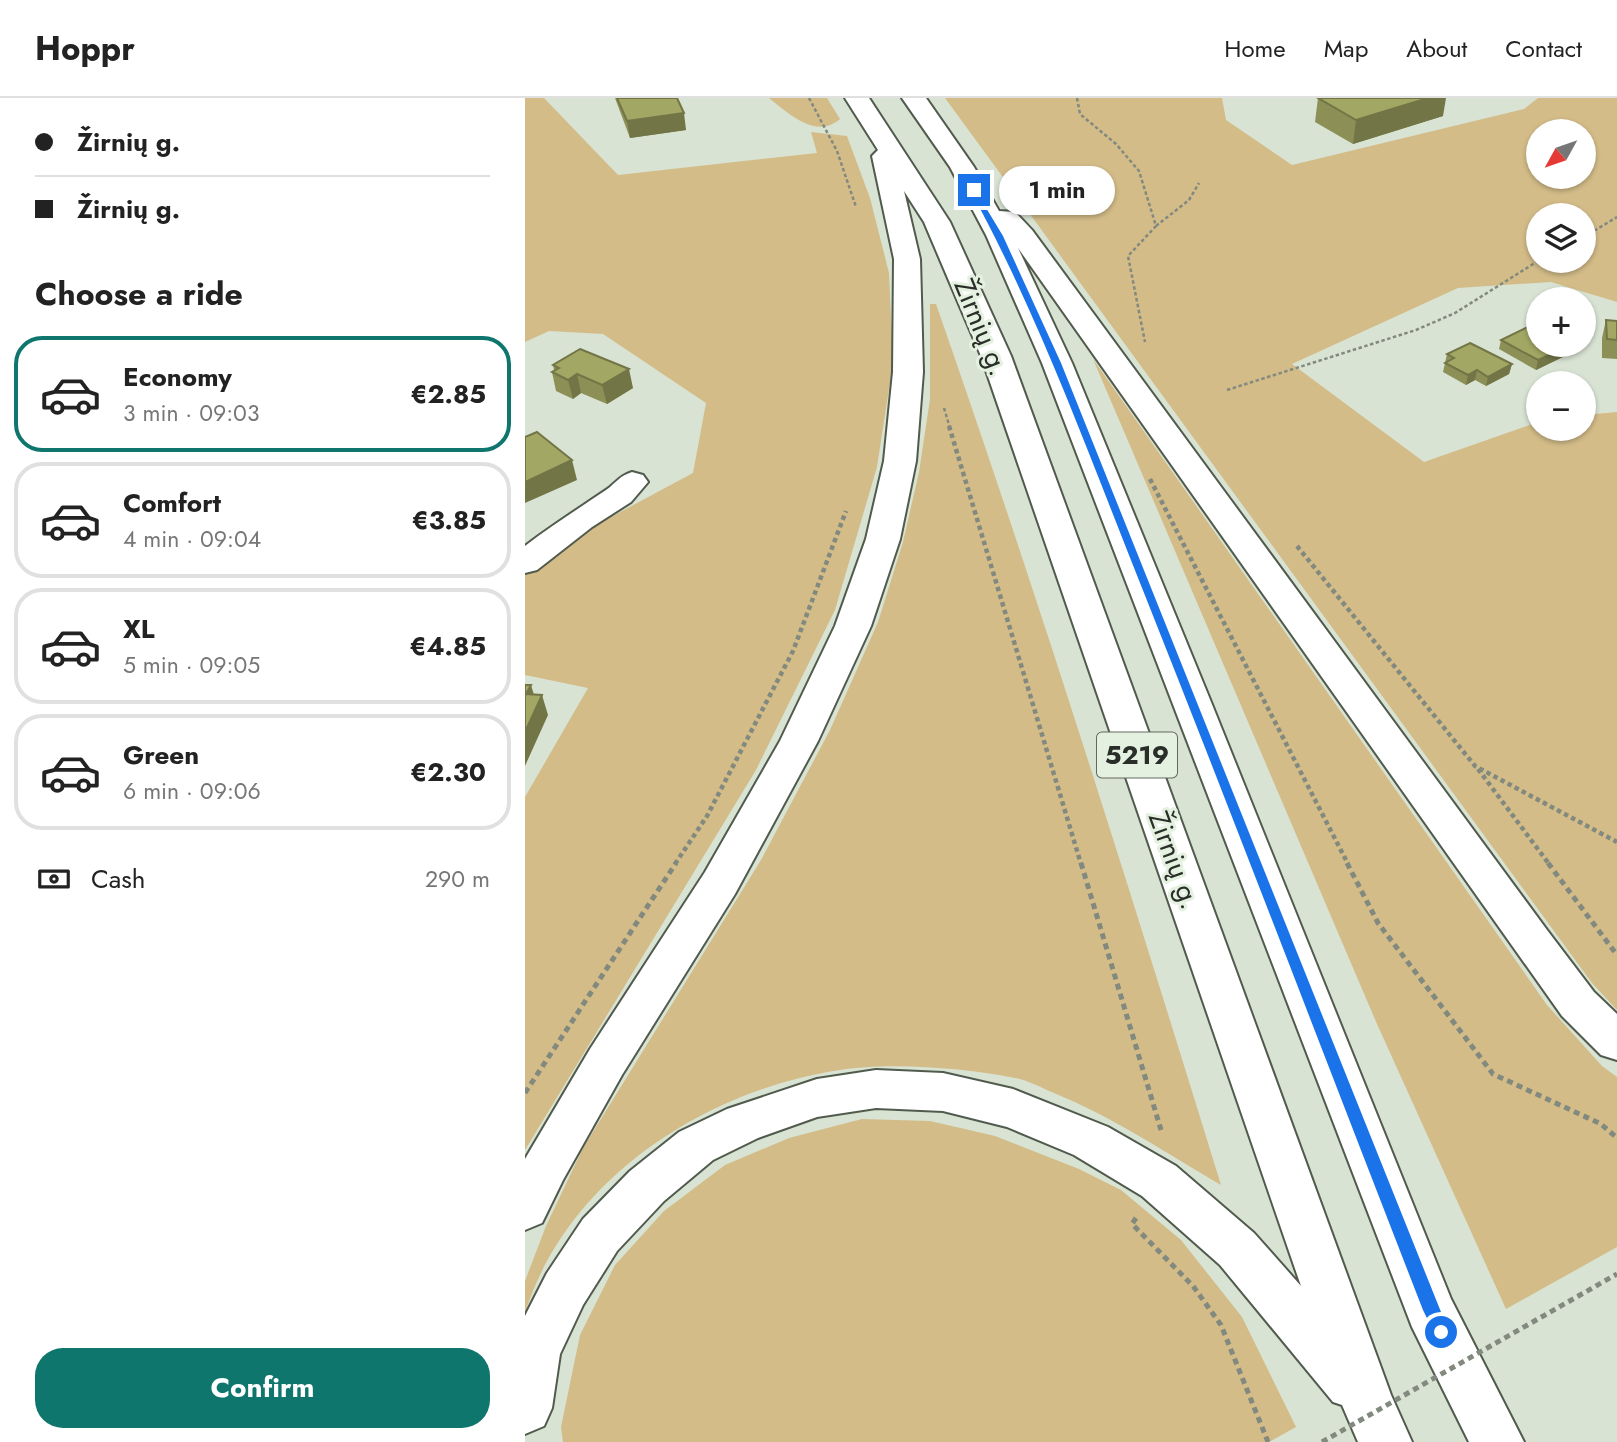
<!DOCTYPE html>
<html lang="en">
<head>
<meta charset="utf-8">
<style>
  :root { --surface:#fff; --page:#f6f6f6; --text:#222; --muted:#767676; --line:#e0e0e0; --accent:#0f766e }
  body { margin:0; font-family:Jost,sans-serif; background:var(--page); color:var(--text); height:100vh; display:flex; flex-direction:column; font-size:26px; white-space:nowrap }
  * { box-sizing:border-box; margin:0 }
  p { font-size:23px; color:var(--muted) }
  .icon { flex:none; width:38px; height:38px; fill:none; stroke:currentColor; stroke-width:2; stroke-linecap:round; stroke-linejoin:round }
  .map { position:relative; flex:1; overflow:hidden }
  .sheet { display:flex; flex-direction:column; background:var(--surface); width:525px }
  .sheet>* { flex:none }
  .top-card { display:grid; align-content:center; height:154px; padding:0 35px; background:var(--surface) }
  .needle { width:46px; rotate:230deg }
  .buttons { position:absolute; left:1001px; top:21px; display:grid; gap:14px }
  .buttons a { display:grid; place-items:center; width:70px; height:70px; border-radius:50%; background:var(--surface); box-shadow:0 2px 5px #0004; font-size:35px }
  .end { position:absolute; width:32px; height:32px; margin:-16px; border:9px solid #1a73e8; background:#fff; box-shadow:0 0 0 4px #fff }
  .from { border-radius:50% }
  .bubble { position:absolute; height:49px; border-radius:24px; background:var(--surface); box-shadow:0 2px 5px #0004; font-size:23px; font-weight:700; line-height:49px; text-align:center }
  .top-card b { display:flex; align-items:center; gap:24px; height:66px; font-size:26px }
  .top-card b+b { border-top:2px solid var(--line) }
  .top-card i { width:18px; height:18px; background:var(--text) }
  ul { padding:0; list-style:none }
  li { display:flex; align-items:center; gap:21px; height:116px; margin:0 14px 10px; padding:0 21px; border:4px solid var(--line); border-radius:28px }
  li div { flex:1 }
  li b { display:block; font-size:26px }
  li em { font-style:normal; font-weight:700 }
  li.on { border-color:var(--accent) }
  li>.icon { width:63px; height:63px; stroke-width:1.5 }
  h2 { padding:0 35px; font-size:32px; line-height:84px }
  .pay { display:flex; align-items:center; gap:18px; height:77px; padding:0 35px; font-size:26px }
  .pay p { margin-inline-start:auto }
  .cta { display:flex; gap:14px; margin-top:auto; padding:14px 35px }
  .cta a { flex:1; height:80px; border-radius:28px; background:var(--accent); color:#fff; font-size:28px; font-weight:700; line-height:80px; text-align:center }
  header { display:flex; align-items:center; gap:42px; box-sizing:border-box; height:98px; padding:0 35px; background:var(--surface); border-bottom:2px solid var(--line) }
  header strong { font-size:33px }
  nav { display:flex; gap:38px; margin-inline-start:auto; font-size:24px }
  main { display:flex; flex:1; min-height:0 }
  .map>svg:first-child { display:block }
  .green { fill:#d3bc88; fill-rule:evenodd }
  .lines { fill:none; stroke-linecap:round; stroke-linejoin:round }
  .minor-casing { stroke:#515b4d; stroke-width:4 }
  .trunk-casing { stroke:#515b4d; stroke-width:4 }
  .path-far2 { stroke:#82897e; stroke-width:2.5; stroke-dasharray:3.5 2.5; stroke-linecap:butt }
  .path-far1 { stroke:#82897e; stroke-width:4.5; stroke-dasharray:4.5 3.5; stroke-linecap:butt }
  .path { stroke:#82897e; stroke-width:5; stroke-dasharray:6 4.5; stroke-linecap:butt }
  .minor { fill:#fff; fill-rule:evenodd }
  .trunk { fill:#fff; fill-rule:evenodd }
  .path-bridge { stroke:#82897e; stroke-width:5; stroke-dasharray:6 4.5; stroke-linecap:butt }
  .wall { fill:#8c9056 }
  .shaded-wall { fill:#727546 }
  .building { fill:#a3a764; stroke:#727546; stroke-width:2 }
  .route { fill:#1a73e8 }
  .labels { text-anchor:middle; stroke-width:6; stroke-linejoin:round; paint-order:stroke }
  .shield { fill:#e5f1e0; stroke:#62685f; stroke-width:2 }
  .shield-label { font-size:26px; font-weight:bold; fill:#2a2e28 }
  .street-label { font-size:28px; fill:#2a2e28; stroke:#e5f1e0 }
</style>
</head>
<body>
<header>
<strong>Hoppr</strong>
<nav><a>Home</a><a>Map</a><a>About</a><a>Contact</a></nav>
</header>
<main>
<section class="sheet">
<div class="top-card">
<b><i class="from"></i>Žirnių g.</b>
<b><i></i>Žirnių g.</b>
</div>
<h2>Choose a ride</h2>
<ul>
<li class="on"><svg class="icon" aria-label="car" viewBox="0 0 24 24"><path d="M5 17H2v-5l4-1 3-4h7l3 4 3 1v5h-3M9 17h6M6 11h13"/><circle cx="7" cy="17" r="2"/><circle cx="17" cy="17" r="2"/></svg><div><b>Economy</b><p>3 min · 09:03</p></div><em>€2.85</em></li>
<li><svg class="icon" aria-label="car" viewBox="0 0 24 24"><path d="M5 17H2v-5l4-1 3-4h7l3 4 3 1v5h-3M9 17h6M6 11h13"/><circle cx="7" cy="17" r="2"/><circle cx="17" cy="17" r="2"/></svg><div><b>Comfort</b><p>4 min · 09:04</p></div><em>€3.85</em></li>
<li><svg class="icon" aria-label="car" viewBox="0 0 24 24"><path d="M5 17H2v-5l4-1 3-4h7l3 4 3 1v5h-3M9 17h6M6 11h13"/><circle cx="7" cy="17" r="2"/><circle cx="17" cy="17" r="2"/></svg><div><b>XL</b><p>5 min · 09:05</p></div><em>€4.85</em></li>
<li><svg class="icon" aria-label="car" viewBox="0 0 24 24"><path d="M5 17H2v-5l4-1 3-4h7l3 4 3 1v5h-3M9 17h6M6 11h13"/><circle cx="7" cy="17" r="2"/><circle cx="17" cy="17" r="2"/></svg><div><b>Green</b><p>6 min · 09:06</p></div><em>€2.30</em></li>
</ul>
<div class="pay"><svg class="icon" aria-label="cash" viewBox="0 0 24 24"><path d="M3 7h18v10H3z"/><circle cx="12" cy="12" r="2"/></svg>Cash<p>290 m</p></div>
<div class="cta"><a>Confirm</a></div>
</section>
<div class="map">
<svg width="1092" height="1344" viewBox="0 0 1092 1344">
  <rect width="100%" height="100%" fill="#d8e3d3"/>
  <path class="green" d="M0 0H19L93 77 292 55 286 34 322 38 345 100 364 175 368 265 352 369 310 512 231 672 0 1052V699L63 590 0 577V472L19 455 168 375 181 305 78 236 24 233 0 244Z
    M244 0H302L315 21C291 42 263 15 244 0Z
    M420 0H697L701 22 767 67 999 11 1013 0H1092V204L1026 184 933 190 767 266 899 364 1013 324V331H1059V317L1092 314V912L1067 885ZM1013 33H1059V79H1013ZM1013 117H1059V163H1013Z
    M405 206H411C513 498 605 792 696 1087 641 1055 588 1019 529 995 517 990 503 982 490 980 440 970 366 964 315 972 180 992 42 1081 0 1215V1183L21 1128 58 1050 236 762 305 632 353 524 378 444 394 374 405 301Z
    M568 261 1022 907 1077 968 1092 979V1149L981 1211 852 926Z
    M337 1021 405 1023 470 1038 554 1071 596 1092 656 1142 717 1219 771 1329 744 1344H38L36 1329 55 1237 90 1167 139 1113 200 1067 264 1040Z"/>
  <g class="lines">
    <defs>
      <path id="minor" d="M107 374 118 377 123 384 106 404 67 429 12 472 0 475V448C26 428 53 411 81 392 91 385 94 378 107 374Z"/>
      <path id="trunk" d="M320 0H344L425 124 486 258 866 1297 887 1344H833L817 1307 808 1304 695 1167 617 1098 549 1057 482 1029 418 1013 351 1010 292 1019 233 1040 188 1062 139 1103 92 1153 58 1207 35 1256 27 1310 19 1328 0 1336V1218L22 1175 58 1121 105 1073 154 1034 202 1011 292 981 351 972 418 975 488 991 583 1029 651 1068 729 1135 776 1188 456 258 399 124 379 93 395 161 398 274 391 363 375 441 346 528 293 643 210 796 97 977 38 1082 17 1125 0 1132V1061L65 951 180 774 255 643 310 528 341 441 359 363 368 274 369 161 347 58 353 52Z
        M377 0H401L449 69 474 113 490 114 507 132 1022 832 1069 894 1092 916V962L1076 957 1037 918 493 150 547 265 686 604 926 1201 999 1344H944L887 1229 517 265 461 137 425 69Z"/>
    </defs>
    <use href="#minor" class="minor-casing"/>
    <use href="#trunk" class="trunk-casing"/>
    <path class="path-far2" d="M284 0 312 53 331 109
      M552 0 555 16 591 46 614 73 631 128 603 158 620 244
      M631 128 664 102 674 85
      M1059 139 1092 119
      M702 292 891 232 930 215 1013 163
      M419 310 425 330"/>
    <path class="path-far1" d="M424 328 556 766
      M625 381 823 766
      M772 448 950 668 1092 744
      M953 671 1024 766
      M150 766 182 718 268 553 321 413"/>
    <path class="path" d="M556 765 636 1032
      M822 765 853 825 968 976 1076 1026 1092 1040
      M1023 765 1092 857
      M0 995 151 765
      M611 1120 607 1126 668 1188 696 1227 743 1344"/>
    <use href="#minor" class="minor"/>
    <use href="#trunk" class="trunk"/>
    <path class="path-bridge" d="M797 1344 1092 1176"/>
  </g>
  <path class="wall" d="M90 0H152L161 32 105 40Z
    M793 0 918 18 828 46 790 24Z
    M1081 222 1092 223V261L1077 260V240Z
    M976 242 1013 247H1056L1055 250 1044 249 1042 257 1011 272 974 251Z
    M922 256 987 266 984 276 961 288 950 282 941 287 918 274Z
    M28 267 108 290 82 306 56 295 48 301 31 293 27 274 29 272Z"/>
  <path class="shaded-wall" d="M903 0H921L918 18 828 46 831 22Z
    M159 15 161 32 105 40 102 23Z
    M1044 248 1042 257 1011 272 1013 262Z
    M987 266 984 276 961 288 963 279Z
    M104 271 108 290 82 306 77 287Z
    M952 272 950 282 941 287 943 277Z
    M52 276 56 295 48 301 43 282Z
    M47 362 52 382 0 405V384Z
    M6 587 12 607 1 596Z
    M17 597 23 617 0 668V634Z"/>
  <path class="building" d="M92 0H152L159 15 102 23Z
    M793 0H903L831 22Z
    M1081 222 1092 223V242L1082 241Z
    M1007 227 1013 231V247L1044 248 1013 262 976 242Z
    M945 245 987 266 963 279 952 272 943 277 920 265 929 260 922 256Z
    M55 251 104 271 77 287 52 276 43 282 27 274 34 270 28 267Z
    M12 334 47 362 0 384V339Z
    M0 587H6L1 596 17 597 0 634Z"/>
  <path class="route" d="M449 90 478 138 536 265 924 1234 921 1239H911L898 1212C806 976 716 739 623 505 567 366 517 223 445 92Z"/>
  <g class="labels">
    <rect class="shield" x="572" y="634.5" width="80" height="45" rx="5"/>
    <g class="shield-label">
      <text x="612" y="666">5219</text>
    </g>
    <g class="street-label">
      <text transform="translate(457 229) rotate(68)" y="10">Žirnių g.</text>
      <text transform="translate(650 762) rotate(70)" y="10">Žirnių g.</text>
    </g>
  </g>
</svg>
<div class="buttons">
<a><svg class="needle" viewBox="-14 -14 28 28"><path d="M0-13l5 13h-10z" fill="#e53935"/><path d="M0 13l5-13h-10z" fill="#767676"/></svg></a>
<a><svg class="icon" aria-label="layers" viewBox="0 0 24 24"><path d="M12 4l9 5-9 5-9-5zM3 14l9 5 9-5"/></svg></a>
<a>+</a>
<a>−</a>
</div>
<i class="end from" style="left:916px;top:1234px"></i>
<i class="end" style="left:449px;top:92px"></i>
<div class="bubble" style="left:474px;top:68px;width:116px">1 min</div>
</div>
</main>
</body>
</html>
